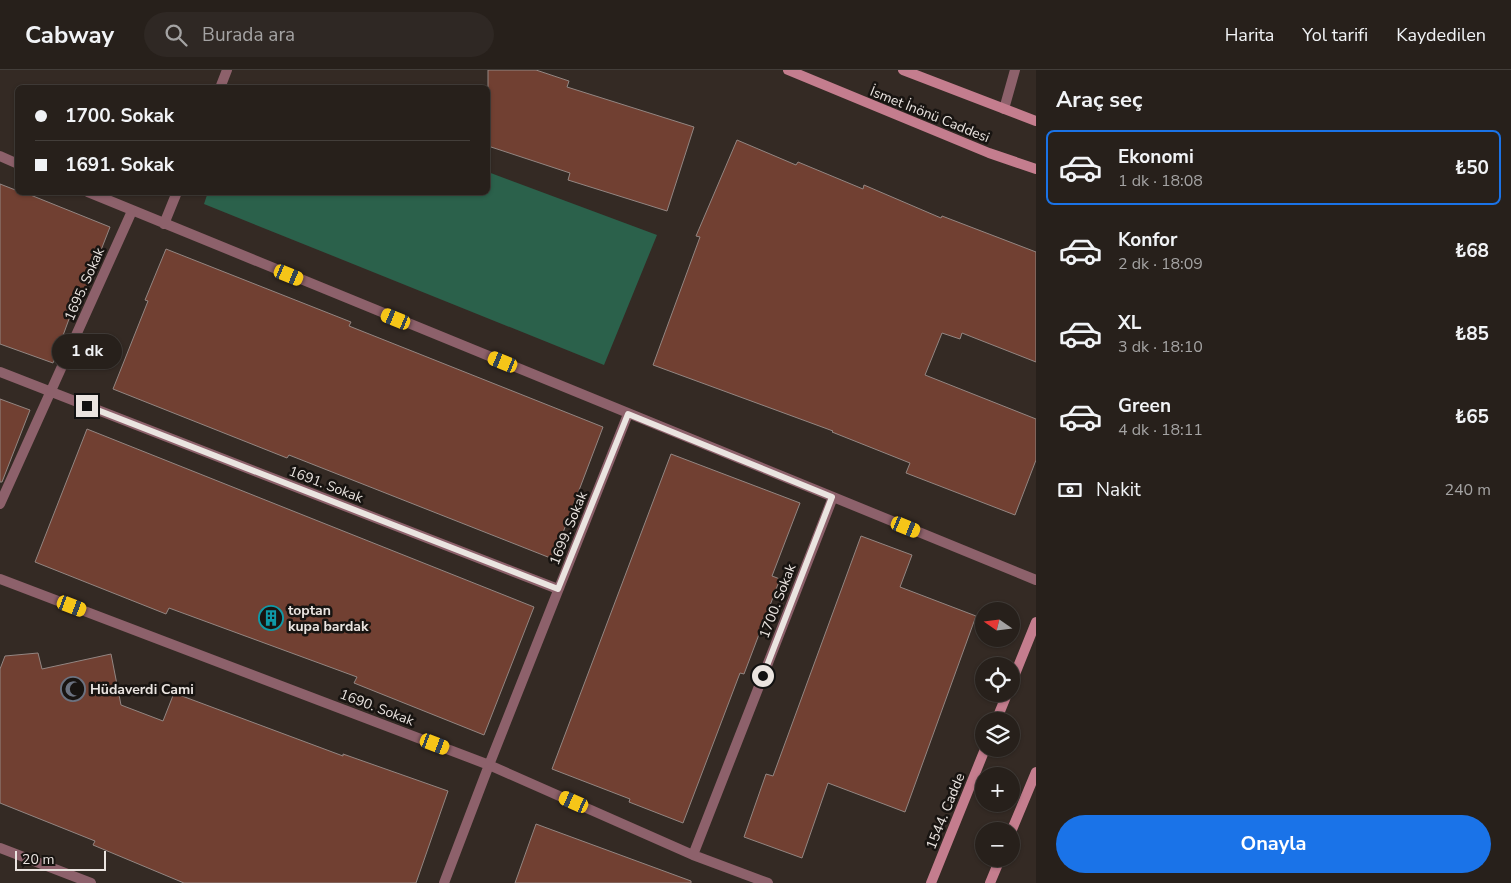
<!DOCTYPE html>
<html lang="tr">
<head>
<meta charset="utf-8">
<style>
  :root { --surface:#27201b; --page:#2f2824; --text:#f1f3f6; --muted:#a4a3a3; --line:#433e3a; --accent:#1a73e8 }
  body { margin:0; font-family:"Nunito Sans",sans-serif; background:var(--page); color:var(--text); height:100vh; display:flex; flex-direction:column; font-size:19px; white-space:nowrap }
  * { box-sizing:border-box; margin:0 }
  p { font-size:16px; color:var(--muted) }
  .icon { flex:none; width:28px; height:28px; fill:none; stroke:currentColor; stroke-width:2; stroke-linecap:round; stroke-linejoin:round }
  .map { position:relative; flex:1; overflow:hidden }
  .drawer { display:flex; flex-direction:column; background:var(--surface); width:475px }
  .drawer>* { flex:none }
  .hud { position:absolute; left:15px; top:15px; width:475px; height:110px; border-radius:8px; box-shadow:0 1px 4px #0004,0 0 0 1px var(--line); display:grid; align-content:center; height:110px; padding:0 20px; background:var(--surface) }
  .needle { width:32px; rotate:284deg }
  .fabs { position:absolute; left:975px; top:532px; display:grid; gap:10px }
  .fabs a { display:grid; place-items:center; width:45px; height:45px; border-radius:50%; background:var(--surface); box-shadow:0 1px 4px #0004,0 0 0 1px var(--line); font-size:25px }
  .scale { position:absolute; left:15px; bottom:12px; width:91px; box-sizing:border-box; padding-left:5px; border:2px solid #eae4e0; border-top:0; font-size:14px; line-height:18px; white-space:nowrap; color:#eae4e0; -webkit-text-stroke:4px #181411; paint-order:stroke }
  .end { position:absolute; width:22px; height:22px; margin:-11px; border:6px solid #eae4e0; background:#111; box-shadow:0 0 0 2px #111 }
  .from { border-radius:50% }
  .bubble { position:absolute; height:35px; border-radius:18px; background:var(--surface); box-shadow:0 1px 4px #0004,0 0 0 1px var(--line); font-size:16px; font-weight:700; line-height:35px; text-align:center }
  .car { position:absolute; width:15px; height:30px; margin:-15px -8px; border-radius:6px; box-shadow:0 0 4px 1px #0007; background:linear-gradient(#f5c518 24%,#345 0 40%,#f5c518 0 76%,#345 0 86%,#f5c518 0) }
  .hud b { display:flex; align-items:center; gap:18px; height:48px; font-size:19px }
  .hud b+b { border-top:1px solid var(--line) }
  .hud i { width:12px; height:12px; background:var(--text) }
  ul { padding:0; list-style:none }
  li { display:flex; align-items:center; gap:15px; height:75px; margin:0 10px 8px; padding:0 10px; border:2px solid transparent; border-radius:8px }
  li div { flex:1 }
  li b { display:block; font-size:19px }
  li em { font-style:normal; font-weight:700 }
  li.on { border-color:var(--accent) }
  li>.icon { width:45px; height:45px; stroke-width:1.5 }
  h2 { padding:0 20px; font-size:22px; line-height:60px }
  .pay { display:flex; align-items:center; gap:12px; height:55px; padding:0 20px; font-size:19px }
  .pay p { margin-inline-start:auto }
  .action { display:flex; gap:10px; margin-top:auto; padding:10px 20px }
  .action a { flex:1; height:58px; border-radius:30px; background:var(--accent); color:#fff; font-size:20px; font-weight:700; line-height:58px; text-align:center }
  header { display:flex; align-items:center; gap:30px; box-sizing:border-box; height:70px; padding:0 25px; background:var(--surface); border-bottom:1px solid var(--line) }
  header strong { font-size:24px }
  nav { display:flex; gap:28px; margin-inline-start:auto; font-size:18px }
  .search { width:350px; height:45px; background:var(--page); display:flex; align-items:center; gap:12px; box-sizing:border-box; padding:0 18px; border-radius:28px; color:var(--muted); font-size:19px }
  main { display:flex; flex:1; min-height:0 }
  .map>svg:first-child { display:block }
  .green { fill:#2b614b }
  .building { fill:#714032; stroke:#938682 }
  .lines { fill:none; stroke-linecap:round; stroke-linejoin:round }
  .street { stroke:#8d616b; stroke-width:10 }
  .secondary { stroke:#c47d8e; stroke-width:10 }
  .route { stroke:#eae4e0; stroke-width:6 }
  .labels { text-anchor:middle; stroke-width:5; stroke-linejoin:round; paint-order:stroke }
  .street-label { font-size:14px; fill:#eae4e0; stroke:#181411 }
  .poi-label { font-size:14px; font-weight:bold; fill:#eae4e0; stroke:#181411; text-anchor:start }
</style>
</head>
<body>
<header>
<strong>Cabway</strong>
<div class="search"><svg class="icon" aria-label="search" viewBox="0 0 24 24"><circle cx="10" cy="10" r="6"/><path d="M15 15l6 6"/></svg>Burada ara</div>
<nav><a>Harita</a><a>Yol tarifi</a><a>Kaydedilen</a></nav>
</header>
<main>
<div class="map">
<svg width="1036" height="813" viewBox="0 0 1036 813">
  <rect width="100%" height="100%" fill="#342a24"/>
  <path class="green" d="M488 102 657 165 604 295 204 134 208 122H488Z"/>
  <path class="building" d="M488 0H536L569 11 567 17 694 57 667 141 568 110 570 103 488 76Z
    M737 70 796 95 798 92 863 119 864 115 941 148 942 146 1036 182V292L962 263 960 269 942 263 925 305 1036 349V390L1015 445 906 403 910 393 832 362 833 361 653 295 700 167 696 166Z
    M0 114 18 121V122H23L110 157 82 229 77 227 53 293 0 274Z
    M166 179 351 252 349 256 603 357 553 489 289 385 287 388 113 319 148 231 145 230Z
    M0 329 30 340 2 412H0Z
    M87 359 534 537 484 665 354 613 357 607 169 538 166 544 35 492Z
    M671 384 800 433 772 506 780 509 744 604 740 603 683 753 629 732 630 729 552 699Z
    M861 466 912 485 900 517 976 546 905 742 828 713 802 788 744 767 766 704 773 706Z
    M38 583 42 599 111 584 121 635 163 651 174 623 343 686V684L448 721 416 813H184L93 775 95 771 0 733V599L5 586Z
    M536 754 691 811V813H515Z"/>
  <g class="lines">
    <path class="street" d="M220 18 227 0
      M1004 39 1015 0
      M0 86 18 94
      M88 122 1036 510
      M164 154 177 122
      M0 302 558 519
      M0 434 132 141
      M0 509 489 695 693 785 768 813
      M0 778 91 813
      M693 785 833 427
      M444 813 489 695 628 344"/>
    <path class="secondary" d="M788 0 989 83 1036 99
      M903 0 1036 51
      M1011 614 1036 552
      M996 651 1007 624
      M1011 762 1036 702
      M931 813 985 679
      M990 813 1000 789"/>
  </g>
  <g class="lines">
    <path class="route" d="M87 336 558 519 628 344 832 427 763 606"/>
  </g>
  <defs>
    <symbol id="building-ring" viewBox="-11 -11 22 22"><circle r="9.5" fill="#181411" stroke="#0f9aa8" stroke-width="1.5"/><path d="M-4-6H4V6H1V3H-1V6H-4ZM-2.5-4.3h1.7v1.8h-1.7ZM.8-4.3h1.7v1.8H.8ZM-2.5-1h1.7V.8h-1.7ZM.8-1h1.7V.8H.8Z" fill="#0f9aa8"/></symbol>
    <symbol id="mosque-ring" viewBox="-11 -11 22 22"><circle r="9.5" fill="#181411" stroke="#6b7280" stroke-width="1.5"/><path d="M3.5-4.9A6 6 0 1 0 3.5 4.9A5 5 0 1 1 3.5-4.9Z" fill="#6b7280"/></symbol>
  </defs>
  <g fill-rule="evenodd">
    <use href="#building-ring" x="257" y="534" width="28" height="28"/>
    <use href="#mosque-ring" x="59" y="605" width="28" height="28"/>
  </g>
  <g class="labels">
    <g class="street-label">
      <text transform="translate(930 44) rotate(22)" y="5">İsmet İnönü Caddesi</text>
      <text transform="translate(84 214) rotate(-66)" y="5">1695. Sokak</text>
      <text transform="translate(326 414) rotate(21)" y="5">1691. Sokak</text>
      <text transform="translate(568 458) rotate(-68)" y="5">1699. Sokak</text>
      <text transform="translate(777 531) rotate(-69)" y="5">1700. Sokak</text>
      <text transform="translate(377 637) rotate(21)" y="5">1690. Sokak</text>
      <text transform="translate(945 741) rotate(-68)" y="5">1544. Cadde</text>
    </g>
    <g class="poi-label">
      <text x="288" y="545">toptan<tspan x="288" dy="16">kupa bardak</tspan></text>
      <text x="90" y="624">Hüdaverdi Cami</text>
    </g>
  </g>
</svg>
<div class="fabs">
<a><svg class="needle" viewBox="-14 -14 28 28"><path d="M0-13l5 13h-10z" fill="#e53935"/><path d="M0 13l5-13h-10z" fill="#a4a3a3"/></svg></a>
<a><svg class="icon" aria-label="locate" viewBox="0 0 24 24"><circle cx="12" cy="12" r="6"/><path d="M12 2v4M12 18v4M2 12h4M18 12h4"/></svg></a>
<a><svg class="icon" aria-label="layers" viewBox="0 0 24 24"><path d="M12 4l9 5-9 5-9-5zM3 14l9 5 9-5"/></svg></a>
<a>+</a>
<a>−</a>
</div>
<div class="scale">20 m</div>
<i class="end from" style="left:763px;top:606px"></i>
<i class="end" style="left:87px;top:336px"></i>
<div class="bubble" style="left:52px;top:264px;width:70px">1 dk</div>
<i class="car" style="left:289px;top:205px;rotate:112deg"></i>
<i class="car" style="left:396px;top:249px;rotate:292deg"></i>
<i class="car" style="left:503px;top:292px;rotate:292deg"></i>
<i class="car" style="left:906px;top:457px;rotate:112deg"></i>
<i class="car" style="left:72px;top:536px;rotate:111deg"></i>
<i class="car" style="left:435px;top:674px;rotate:111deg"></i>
<i class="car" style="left:574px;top:732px;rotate:294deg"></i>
<div class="hud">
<b><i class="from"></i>1700. Sokak</b>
<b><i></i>1691. Sokak</b>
</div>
</div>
<section class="drawer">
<h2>Araç seç</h2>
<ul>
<li class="on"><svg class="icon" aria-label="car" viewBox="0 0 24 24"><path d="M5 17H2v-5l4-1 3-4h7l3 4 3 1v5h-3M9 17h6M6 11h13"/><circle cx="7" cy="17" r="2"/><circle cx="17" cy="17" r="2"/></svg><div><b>Ekonomi</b><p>1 dk · 18:08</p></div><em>₺50</em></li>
<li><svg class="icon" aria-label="car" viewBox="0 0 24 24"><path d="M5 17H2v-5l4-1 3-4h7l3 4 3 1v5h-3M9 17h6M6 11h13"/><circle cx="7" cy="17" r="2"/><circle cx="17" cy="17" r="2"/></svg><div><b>Konfor</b><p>2 dk · 18:09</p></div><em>₺68</em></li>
<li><svg class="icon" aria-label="car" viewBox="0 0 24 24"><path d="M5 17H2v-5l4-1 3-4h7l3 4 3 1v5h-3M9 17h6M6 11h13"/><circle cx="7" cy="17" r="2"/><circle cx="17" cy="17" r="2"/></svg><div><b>XL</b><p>3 dk · 18:10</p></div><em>₺85</em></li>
<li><svg class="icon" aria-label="car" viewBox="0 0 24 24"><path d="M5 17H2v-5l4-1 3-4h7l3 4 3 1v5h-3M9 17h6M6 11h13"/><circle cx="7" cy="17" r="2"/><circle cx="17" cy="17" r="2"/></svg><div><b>Green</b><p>4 dk · 18:11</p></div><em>₺65</em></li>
</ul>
<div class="pay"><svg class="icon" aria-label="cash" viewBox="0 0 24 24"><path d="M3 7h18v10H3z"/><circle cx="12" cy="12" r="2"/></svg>Nakit<p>240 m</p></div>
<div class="action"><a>Onayla</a></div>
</section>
</main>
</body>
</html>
